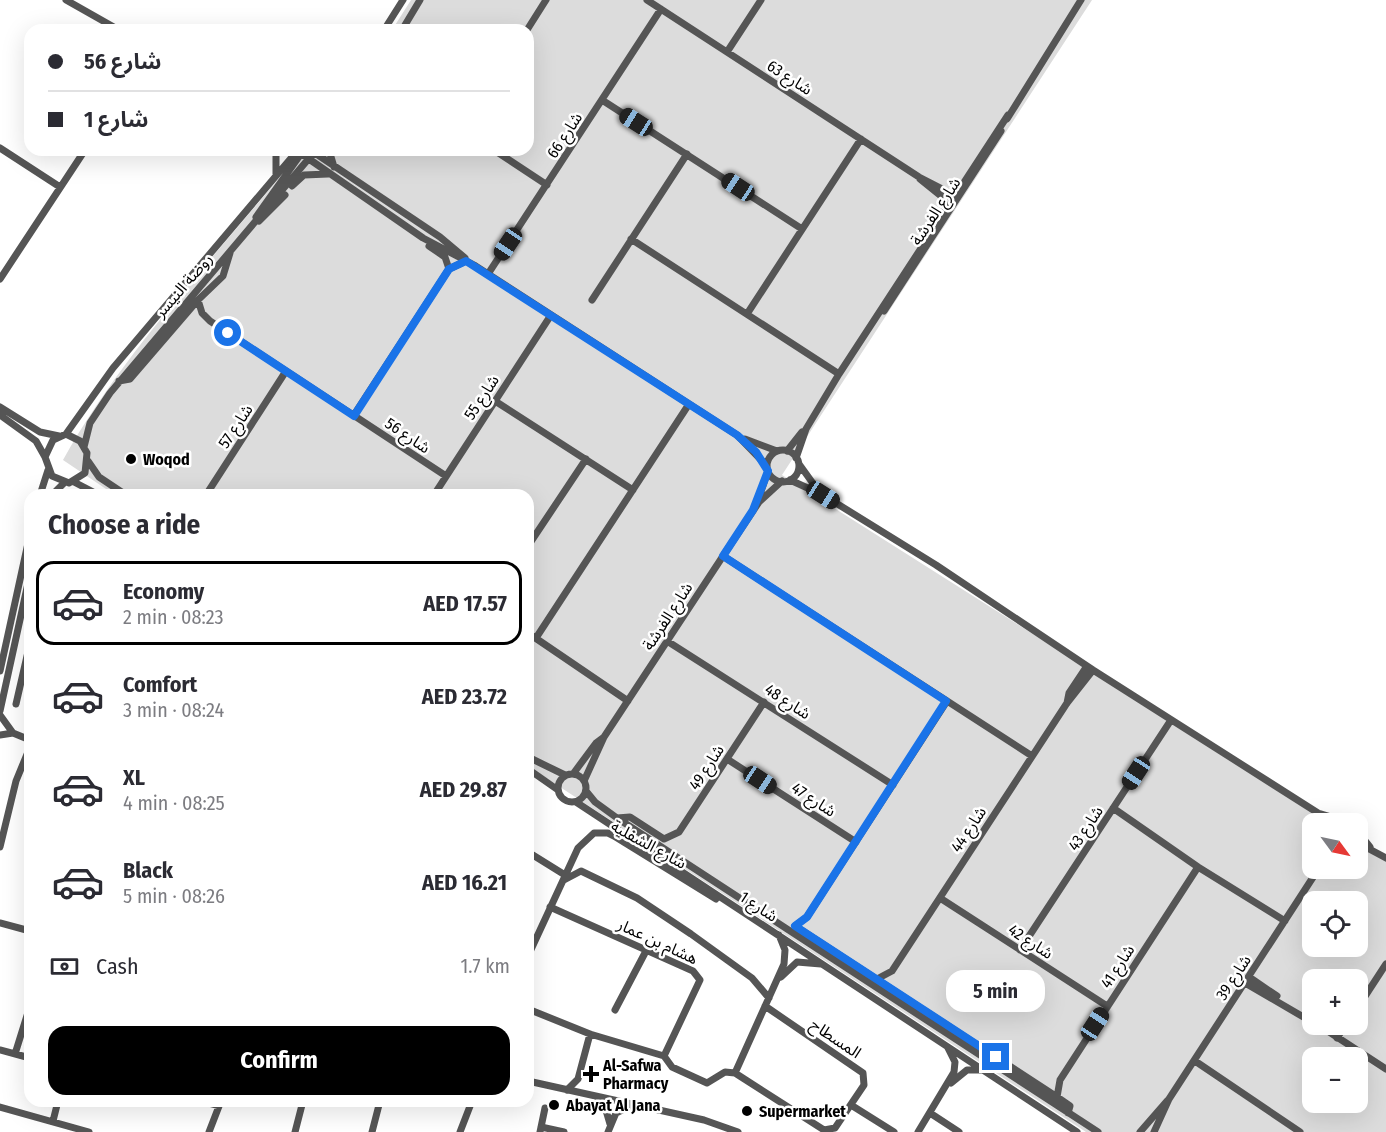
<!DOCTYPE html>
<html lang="en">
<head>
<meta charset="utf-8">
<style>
  :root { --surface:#fff; --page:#f2f2f3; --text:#2b2b33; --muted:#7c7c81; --line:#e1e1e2; --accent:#000 }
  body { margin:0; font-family:"Fira Sans Condensed","Noto Sans Arabic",sans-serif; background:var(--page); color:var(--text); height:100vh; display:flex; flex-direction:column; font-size:22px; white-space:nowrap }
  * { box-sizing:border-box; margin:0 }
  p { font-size:20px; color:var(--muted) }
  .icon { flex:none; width:33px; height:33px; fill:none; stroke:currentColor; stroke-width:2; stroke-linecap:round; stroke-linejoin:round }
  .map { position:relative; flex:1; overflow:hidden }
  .side { position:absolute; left:24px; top:489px; width:510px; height:618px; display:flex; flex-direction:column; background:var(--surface); border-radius:18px; box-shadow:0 6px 24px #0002 }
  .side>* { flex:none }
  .hud { position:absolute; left:24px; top:24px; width:510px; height:132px; border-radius:18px; box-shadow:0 6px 24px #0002; display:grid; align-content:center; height:132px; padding:0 24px; background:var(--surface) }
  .needle { width:39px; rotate:123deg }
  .tools { position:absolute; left:1302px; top:813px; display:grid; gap:12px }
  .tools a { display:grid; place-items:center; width:66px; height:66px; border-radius:12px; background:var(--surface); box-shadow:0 6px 24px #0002; font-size:30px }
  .end { position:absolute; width:27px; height:27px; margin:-14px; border:8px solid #1a73e8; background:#fff; box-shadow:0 0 0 3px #fff }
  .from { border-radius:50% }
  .bubble { position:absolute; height:42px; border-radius:18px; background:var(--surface); box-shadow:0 6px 24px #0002; font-size:20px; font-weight:700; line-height:42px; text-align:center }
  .car { position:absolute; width:18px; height:36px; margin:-18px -9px; border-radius:8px; box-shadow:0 0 4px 2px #0007; background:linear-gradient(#222 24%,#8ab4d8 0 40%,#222 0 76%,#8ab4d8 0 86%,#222 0) }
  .hud b { display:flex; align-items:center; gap:21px; height:57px; font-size:22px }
  .hud b+b { border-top:2px solid var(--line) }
  .hud i { width:15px; height:15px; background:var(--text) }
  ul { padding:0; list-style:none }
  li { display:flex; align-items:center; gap:18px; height:84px; margin:0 12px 9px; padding:0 12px; border:3px solid transparent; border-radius:18px }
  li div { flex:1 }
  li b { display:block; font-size:22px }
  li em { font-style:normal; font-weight:700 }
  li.active { border-color:var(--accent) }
  li>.icon { width:54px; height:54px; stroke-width:1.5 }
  h2 { padding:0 24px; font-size:27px; line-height:72px }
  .pay { display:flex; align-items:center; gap:15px; height:66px; padding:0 24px; font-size:22px }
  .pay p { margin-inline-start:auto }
  .button { display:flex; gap:12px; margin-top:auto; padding:12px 24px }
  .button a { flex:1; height:69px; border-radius:18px; background:var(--accent); color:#fff; font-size:24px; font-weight:700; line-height:69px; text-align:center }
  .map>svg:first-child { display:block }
  .green { fill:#dcdcdc; fill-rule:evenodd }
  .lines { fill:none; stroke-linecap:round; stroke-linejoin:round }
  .minor { stroke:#555; stroke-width:7 }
  .route { stroke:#1a73e8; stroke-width:8 }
  .poi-dot { fill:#000; stroke:#fff; stroke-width:2 }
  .labels { text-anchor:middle; stroke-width:5; stroke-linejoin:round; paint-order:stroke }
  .street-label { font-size:16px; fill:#000; stroke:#fff }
  .poi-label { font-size:16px; font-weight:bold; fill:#000; stroke:#fff; text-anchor:start }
</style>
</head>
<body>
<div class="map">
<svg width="1386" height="1132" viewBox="0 0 1386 1132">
  <rect width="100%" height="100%" fill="#fff"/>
  <path class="green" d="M411 0H1092L782 475 1331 823 1312 824V868H1358V840L1386 859V1132H1086L528 766V495H115L63 460C126 347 221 251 302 150H528V30H392ZM1312 902H1358V946H1312ZM1312 980H1358V1024H1312ZM1312 1058H1358V1102H1312Z"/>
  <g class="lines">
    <path class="minor" d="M66 0 119 30
      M647 0 919 177 956 196
      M384 30 403 0
      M402 30 420 0
      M527 30 546 0
      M727 52 761 0
      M602 100 802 229
      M1007 119 1081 0
      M0 148 60 187
      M296 150 423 238 474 265 737 435 767 466
      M329 150 334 167
      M494 150 547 185
      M312 151 440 237 465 258
      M276 174V150
      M920 179 951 204
      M292 186 304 175 328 174
      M256 217 303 151
      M259 221 285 195
      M631 239 839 374
      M429 246 445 257 449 269
      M488 274 661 9
      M0 279 85 150
      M198 300 202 313 210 321 446 476
      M592 300 687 154
      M884 311 1001 131
      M747 314 861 139
      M119 381 130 379 198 300 223 276 230 253
      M495 401 633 490
      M0 407 40 432 59 436
      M0 415 36 441 45 457
      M354 415 449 269 466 261
      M66 434 113 368 298 150
      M66 434 80 441 87 453 85 473 69 483 52 476 45 457 53 440Z
      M745 439 777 451
      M84 447 90 423 110 393 316 150
      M767 466a16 16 0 1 1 32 0a16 16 0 1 1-32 0Z
      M787 451 802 432
      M796 458 806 429 839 374 1008 115
      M88 461 99 477 126 495
      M799 464 817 489
      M790 480 823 495 936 565 1093 670 1318 813 1338 819
      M74 482 99 495
      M40 495 48 470
      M52 495 64 483
      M206 495 286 371
      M434 495 551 315
      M758 500 768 471
      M528 546 586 459
      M723 556 1032 756
      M528 633 628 701
      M536 638 689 404
      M667 641 893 785
      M0 671 30 534
      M947 701 807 917 795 926 1057 1097 1070 1106 1068 1113
      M1067 703 1069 693 1087 666
      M16 704 30 643
      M0 711 30 574
      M0 715 13 733 30 740
      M0 735 13 733
      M528 757 565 775
      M727 759 856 842
      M528 769 558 790
      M558 788a14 14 0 1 1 28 0a14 14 0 1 1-28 0Z
      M573 774 596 743 604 737
      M584 781 604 737 723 556 759 502 782 481
      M586 791 595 802 617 818 1098 1132
      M576 802 1077 1132
      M1113 808 1198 867 1285 921
      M617 818 630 817 664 839 679 832 764 702
      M1334 824 1346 818 1355 824
      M1358 832 1370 847
      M1358 843 1386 858
      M0 847 16 781 30 747
      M528 852 565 875
      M564 880 581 871 637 898 691 934 752 978 769 998
      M940 898 1107 1006
      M0 923 30 931
      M1020 950 1171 720
      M528 956 578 848 594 833H608L614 836 716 899
      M781 977 797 962 821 964
      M1249 977 1277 996
      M877 979 892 971 1067 703 1093 670
      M1245 983 1312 1022
      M1358 1007 1386 964
      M528 1009 590 1034 664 1056 700 980 693 971 550 907
      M615 1010 646 951
      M1317 1024 1386 1069
      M1337 1038 1346 1024
      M0 1050 30 1058
      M15 1054 30 1006
      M664 1056 672 1067 707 1083 725 1072 735 1073 824 1130 835 1128 864 1085 863 1073 765 1006
      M1195 1061 1300 1132
      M735 1073 784 964 785 950 779 935
      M528 1081 704 1120 738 1132
      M951 1083 967 1070H980
      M567 1090 578 1079 590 1034
      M597 1097 605 1107 610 1124
      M1057 1097 1060 1080 1198 867
      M201 1101 219 1106
      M851 1105 894 1132
      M0 1107 89 1132
      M930 1113 959 1132
      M53 1121 58 1101
      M541 1127 564 1132
      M209 1132 221 1101
      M295 1132 303 1101
      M372 1132 380 1101
      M460 1132 472 1101
      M540 1132 545 1108
      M608 1132 616 1113 632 1105
      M918 1132 954 1072 955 1062 948 1048
      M1140 1132 1167 1101
      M1154 1132 1169 1099 1319 868"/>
  </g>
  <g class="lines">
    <path class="route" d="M228 333 354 416 449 269 466 261 737 435 756 452 768 471 753 510 723 556 946 701 807 917 795 926 996 1057"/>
  </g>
  <g class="poi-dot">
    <circle cx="131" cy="459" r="6"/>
    <path d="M588 1065h6v6h6v6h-6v6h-6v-6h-6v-6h6z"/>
    <circle cx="554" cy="1105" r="6"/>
    <circle cx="747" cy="1111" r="6"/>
  </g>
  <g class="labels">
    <g class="street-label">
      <text transform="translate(790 77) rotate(33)" y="6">شارع 63</text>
      <text transform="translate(564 135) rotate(-57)" y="6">شارع 66</text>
      <text transform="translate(935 211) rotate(-57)" y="6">شارع الفرشة</text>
      <text transform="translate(183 285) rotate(-49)" y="6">روضة النيسر</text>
      <text transform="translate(481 397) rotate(-57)" y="6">شارع 55</text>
      <text transform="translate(235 426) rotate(-57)" y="6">شارع 57</text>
      <text transform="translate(408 435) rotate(34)" y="6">شارع 56</text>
      <text transform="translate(667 616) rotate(-57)" y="6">شارع الفرشة</text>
      <text transform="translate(788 701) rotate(33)" y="6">شارع 48</text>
      <text transform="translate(706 767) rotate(-57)" y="6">شارع 49</text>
      <text transform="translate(814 799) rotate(33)" y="6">شارع 47</text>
      <text transform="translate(1085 828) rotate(-57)" y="6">شارع 43</text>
      <text transform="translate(968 829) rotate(-57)" y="6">شارع 44</text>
      <text transform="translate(649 844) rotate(29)" y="6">شارع الشفلية</text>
      <text transform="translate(759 906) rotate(33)" y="6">شارع 1</text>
      <text transform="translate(658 941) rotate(25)" y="6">هشام بن عمار</text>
      <text transform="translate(1031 941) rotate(33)" y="6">شارع 42</text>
      <text transform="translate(1117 966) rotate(-57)" y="6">شارع 41</text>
      <text transform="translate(1233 977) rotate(-57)" y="6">شارع 39</text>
      <text transform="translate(836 1038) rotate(34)" y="6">المسطاح</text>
    </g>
    <g class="poi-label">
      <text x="143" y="465">Woqod</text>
      <text x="603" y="1071">Al-Safwa<tspan x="603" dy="18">Pharmacy</tspan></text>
      <text x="566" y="1111">Abayat Al Jana</text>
      <text x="759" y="1117">Supermarket</text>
    </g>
  </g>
</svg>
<div class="tools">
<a><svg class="needle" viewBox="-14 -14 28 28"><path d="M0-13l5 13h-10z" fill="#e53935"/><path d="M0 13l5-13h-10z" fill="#7c7c81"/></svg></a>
<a><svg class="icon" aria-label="locate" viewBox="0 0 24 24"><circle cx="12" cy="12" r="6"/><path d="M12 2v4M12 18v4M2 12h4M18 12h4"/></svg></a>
<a>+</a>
<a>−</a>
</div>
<i class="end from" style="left:228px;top:333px"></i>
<i class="end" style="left:996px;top:1057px"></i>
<div class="bubble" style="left:946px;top:970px;width:99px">5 min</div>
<i class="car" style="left:636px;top:122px;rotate:302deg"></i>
<i class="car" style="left:738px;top:187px;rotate:303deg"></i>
<i class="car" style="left:508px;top:244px;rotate:214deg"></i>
<i class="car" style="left:823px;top:495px;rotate:122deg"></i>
<i class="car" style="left:1136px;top:773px;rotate:213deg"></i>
<i class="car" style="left:760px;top:780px;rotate:123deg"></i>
<i class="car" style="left:1095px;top:1024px;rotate:33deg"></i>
<div class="hud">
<b><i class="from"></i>شارع 56</b>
<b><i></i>شارع 1</b>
</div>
<section class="side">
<h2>Choose a ride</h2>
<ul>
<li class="active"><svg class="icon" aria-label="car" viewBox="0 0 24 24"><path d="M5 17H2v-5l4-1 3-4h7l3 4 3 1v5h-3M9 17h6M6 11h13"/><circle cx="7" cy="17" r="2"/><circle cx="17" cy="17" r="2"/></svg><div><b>Economy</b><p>2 min · 08:23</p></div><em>AED 17.57</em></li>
<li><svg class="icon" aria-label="car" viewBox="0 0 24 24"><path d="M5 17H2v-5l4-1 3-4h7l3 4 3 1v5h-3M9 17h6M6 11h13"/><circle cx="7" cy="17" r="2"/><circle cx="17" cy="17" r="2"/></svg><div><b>Comfort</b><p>3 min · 08:24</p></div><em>AED 23.72</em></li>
<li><svg class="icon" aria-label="car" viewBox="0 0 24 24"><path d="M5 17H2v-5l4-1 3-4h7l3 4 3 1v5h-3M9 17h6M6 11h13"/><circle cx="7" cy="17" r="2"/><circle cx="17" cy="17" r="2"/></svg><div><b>XL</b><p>4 min · 08:25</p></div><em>AED 29.87</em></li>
<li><svg class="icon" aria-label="car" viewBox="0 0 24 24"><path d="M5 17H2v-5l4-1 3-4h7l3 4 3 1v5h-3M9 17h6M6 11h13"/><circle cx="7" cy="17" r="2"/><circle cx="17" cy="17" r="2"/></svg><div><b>Black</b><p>5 min · 08:26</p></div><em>AED 16.21</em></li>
</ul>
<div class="pay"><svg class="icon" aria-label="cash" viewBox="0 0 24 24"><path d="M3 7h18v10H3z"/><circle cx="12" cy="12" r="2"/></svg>Cash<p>1.7 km</p></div>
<div class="button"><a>Confirm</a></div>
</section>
</div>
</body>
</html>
